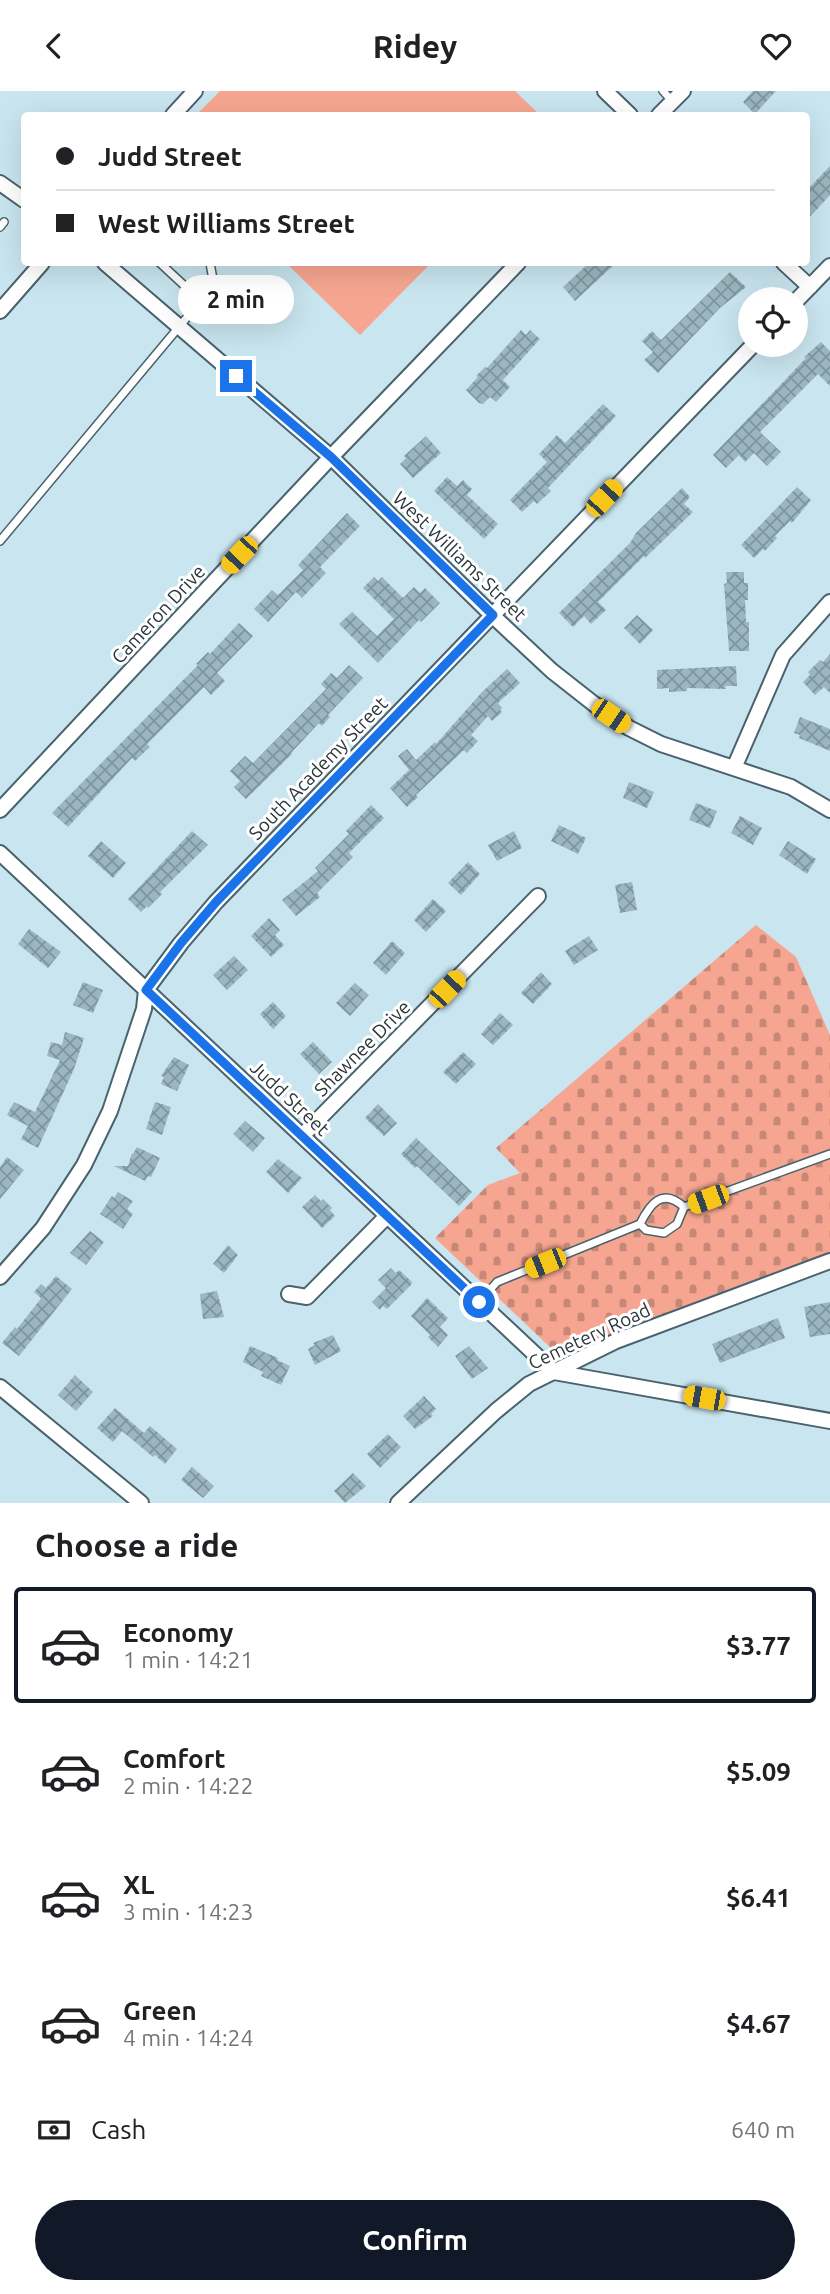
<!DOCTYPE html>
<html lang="en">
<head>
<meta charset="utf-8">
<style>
  :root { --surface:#fff; --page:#f6f6f6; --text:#202124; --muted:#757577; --line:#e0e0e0; --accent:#111827 }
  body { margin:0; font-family:Ubuntu,sans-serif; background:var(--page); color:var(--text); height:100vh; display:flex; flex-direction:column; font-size:26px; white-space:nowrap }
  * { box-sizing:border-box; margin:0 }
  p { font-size:23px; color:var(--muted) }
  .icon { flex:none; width:38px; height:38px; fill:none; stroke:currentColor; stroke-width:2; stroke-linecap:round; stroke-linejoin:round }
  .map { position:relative; height:1412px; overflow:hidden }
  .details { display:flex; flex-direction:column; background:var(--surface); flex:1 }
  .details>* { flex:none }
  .top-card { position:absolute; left:21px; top:21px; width:789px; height:154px; border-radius:7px; box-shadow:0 7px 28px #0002; display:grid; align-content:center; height:154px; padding:0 35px; background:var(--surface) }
  .buttons { position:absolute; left:738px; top:196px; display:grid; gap:14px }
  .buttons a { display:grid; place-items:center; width:70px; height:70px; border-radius:50%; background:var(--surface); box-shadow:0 7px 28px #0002; font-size:35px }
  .end { position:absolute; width:32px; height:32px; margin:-16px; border:9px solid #1a73e8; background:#fff; box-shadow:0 0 0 4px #fff }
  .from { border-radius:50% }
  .bubble { position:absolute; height:49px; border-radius:24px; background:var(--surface); box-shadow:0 7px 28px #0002; font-size:23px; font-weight:700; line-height:49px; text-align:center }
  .car { position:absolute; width:21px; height:42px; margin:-21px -10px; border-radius:9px; box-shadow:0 0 5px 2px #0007; background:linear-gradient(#f5c518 24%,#345 0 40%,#f5c518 0 76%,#345 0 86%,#f5c518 0) }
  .top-card b { display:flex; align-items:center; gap:24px; height:66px; font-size:26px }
  .top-card b+b { border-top:2px solid var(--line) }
  .top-card i { width:18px; height:18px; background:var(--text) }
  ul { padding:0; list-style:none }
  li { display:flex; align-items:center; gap:21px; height:116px; margin:0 14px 10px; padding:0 21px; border:4px solid transparent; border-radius:7px }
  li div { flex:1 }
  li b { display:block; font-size:26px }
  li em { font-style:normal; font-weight:700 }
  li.selected { border-color:var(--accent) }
  li>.icon { width:63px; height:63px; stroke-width:1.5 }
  h2 { padding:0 35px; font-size:32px; line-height:84px }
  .pay { display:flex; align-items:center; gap:18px; height:77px; padding:0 35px; font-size:26px }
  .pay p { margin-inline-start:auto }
  .primary-button { display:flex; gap:14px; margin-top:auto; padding:14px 35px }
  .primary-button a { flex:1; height:80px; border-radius:42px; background:var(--accent); color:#fff; font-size:28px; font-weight:700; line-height:80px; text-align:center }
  header { display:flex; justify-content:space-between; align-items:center; height:91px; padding:0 35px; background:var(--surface); font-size:32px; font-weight:700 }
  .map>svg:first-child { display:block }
  .cemetery { fill:url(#cemetery-stones) }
  .garden { fill:#f6a690 }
  .building { fill:url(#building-cross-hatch) }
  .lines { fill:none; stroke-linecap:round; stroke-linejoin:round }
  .service-casing { stroke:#49626b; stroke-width:10 }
  .minor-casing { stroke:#49626b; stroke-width:18 }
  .service { stroke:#fff; stroke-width:7 }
  .minor { stroke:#fff; stroke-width:14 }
  .route { stroke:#1a73e8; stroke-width:9 }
  .labels { text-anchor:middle; stroke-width:6; stroke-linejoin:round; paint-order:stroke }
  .street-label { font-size:19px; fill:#2b363a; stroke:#fff }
</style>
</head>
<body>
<header><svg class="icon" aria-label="back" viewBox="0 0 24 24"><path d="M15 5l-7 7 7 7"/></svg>Ridey<svg class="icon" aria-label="heart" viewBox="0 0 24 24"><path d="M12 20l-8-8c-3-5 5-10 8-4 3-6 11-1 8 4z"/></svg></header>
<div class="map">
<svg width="830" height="1412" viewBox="0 0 830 1412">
  <defs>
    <pattern id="cemetery-stones" width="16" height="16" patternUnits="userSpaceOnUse" patternTransform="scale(1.75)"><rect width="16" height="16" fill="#f6a690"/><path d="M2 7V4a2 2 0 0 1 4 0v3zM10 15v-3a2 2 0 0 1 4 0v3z" fill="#c78877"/></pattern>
    <pattern id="building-cross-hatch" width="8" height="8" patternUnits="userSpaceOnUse" patternTransform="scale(1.75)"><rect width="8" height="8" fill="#9bb6c0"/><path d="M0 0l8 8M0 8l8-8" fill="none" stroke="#7f959d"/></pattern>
  </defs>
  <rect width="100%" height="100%" fill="#c9e5ef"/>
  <path class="cemetery" d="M756 834 796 866 830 944V1162L757 1192 571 1261 553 1259 435 1147 488 1094 520 1082 496 1057Z"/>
  <path class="garden" d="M220 0H515L540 24H196Z
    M286 172H431L360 244Z"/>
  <path class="building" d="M753 0H776L755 23 743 11Z
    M830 75V104L807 129V99Z
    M589 172H616L575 210 563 196Z
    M730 181 746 196 720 217 658 282 644 269 653 261 642 250 652 240 661 249Z
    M521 239 526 244 530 239 540 248 503 289 510 296 496 311 490 306 483 313 479 312 466 299 478 286 476 285 485 276 487 277Z
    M821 251 830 260V295L818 283 760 341 781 361 767 375 754 362 745 371 739 364 726 377 713 364 806 267 804 266Z
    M603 313 616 325 548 397 551 400 537 413 534 410 522 421 510 409 547 371 539 363 557 344 565 352Z
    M426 345 441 362 413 387 400 373 406 367 404 365Z
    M447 386 457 395 463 389 472 398 467 404 498 433 484 448 434 400Z
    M797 396 811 409 792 432 790 430 775 445 777 447 765 460 763 458 754 467 741 454Z
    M682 397 690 406 684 413 693 421 645 467 644 465 598 511 606 519 591 533 584 525 573 536 559 522 630 452 636 442Z
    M347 422 360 435 320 476 326 482 302 507 296 501 268 531 254 518 272 499 278 504 303 479 298 474Z
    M726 481H744V492H748V509H745L746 531H749V560H729L724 493 727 492Z
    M374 486 378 490 382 486 403 507 414 496 420 502 425 497 440 512 421 531 419 529 378 572 339 533 352 521 377 545 394 528 363 497Z
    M637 524 653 539 640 553 624 537Z
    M239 532 253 545 217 582 225 590 211 604 204 596 147 653 150 656 135 670 132 667 68 736 52 722 198 574 196 573 208 561 210 563Z
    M830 563V602L824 596 815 604 803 591 810 584 808 581 820 569 823 571Z
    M349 574 363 587 328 624 330 626 322 635 319 632 291 662 292 663 246 708 234 696 240 690 230 680 245 665 253 672 326 598 321 593 331 582 337 587Z
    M736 575 737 595H725L726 598 687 597V600L669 601V597L657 598V579Z
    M507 578 520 592 498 612 502 617 500 619 502 621 492 630 488 625 471 644 478 650 467 662 464 659 416 704 418 706 407 716 390 697 409 679 398 665 407 658 416 669 435 651 436 653 482 601Z
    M800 626 830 638V660L799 647 800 644 794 642Z
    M629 691 654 701 647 717 623 707Z
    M696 712 717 720 710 737 689 729Z
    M371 714 384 727 349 762 353 766 317 802 320 806 296 825 282 809 318 780 315 777 349 743 346 740Z
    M740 725 762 737 753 754 731 742Z
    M559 734 586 747 578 763 551 750Z
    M192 740 208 754 160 801 162 803 148 817 147 815 141 821 128 808Z
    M514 740 522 757 497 770 488 754Z
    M101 750 126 772 113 787 88 765Z
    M788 750 816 768 807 783 779 764Z
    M468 771 480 783 461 804 448 792Z
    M632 791 637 819 620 822 615 794Z
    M433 808 446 820 426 841 414 829Z
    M269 827 280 839 275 844 284 854 271 866 251 845Z
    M29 838 61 861 48 877 18 853Z
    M589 845 598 859 574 874 565 860Z
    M392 850 405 862 386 884 373 872Z
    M234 865 248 879 227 899 213 884Z
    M541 881 552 893 533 913 521 902Z
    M83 891 103 899 93 922 73 914Z
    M355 892 369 904 350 925 336 912Z
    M273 911 286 925 273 938 260 923Z
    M500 922 513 934 493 954 481 943Z
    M65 941 84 947 74 978 38 1057 21 1048 28 1035 7 1024 14 1011 35 1021 60 969 47 965 51 951 62 954Z
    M313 951 332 971 319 983 300 963Z
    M463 961 476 973 456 993 443 981Z
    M174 966 189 974 177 1000 161 993 164 986 161 985Z
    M155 1011 171 1016 162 1044 146 1038Z
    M378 1013 397 1032 384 1045 365 1027Z
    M245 1030 265 1047 253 1061 233 1043Z
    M416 1047 472 1101 459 1115 417 1075 415 1077 401 1063Z
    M137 1056 160 1067 151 1086 148 1085 145 1090 114 1075H128L132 1062 133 1063Z
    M7 1066 24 1079 0 1108V1076Z
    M278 1068 302 1087 288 1102 266 1081Z
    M118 1101 133 1110 127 1118 133 1123 123 1138 100 1123 112 1105 114 1107Z
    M315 1104 321 1110 323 1108 332 1117 330 1119 335 1125 322 1137 302 1116Z
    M90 1140 104 1151 86 1174 70 1162Z
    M228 1154 238 1164 224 1182 213 1173Z
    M391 1177 396 1182 399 1179 412 1191 411 1194 387 1218 383 1215 380 1219 372 1211 386 1197 378 1189Z
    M56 1185 72 1198 19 1265 2 1252 15 1236 17 1238 39 1210 41 1207 34 1201 41 1193 46 1197Z
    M217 1200 224 1226 203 1228 200 1203Z
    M427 1207 448 1227 440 1236 448 1244 438 1256 428 1246 430 1244 411 1225Z
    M830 1211V1243L810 1246 804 1216Z
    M778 1227 785 1247 720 1272 712 1253Z
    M333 1244 341 1260 315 1274 308 1258 315 1254 313 1252Z
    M250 1255 278 1267 277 1269 290 1275 281 1294 261 1285 263 1281 243 1271Z
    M469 1255 488 1277 472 1288 455 1265Z
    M75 1284 93 1301 76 1320 58 1304Z
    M424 1305 436 1318 431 1323 433 1325 415 1338 403 1325Z
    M115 1317 144 1342 150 1335 177 1358 165 1373 155 1364 153 1366 122 1340 113 1351 97 1337Z
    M388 1343 401 1356 380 1377 367 1363Z
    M192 1376 214 1395 203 1407 181 1389Z
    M353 1382 366 1395 345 1412 334 1400Z"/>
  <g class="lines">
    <defs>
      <path id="service" d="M663 0 673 11
        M0 136 4 131
        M160 172 201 210
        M0 450 214 194 210 172
        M640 1133 646 1139 664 1142 677 1133 684 1116
        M479 1211 497 1191 640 1133C650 1113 662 1096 684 1116L830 1063"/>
      <path id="minor" d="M605 0 630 24
        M173 24 195 0
        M659 24 683 0
        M0 92 24 109
        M105 172 331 366 493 525 552 580 594 613 629 637 661 653 791 696 830 719
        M784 172 810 196
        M796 210 830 175
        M0 220 42 172
        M734 677 783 564 830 511
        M0 719 331 366 518 172
        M0 762 554 1281 830 1330
        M302 1045 538 805
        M0 1186 43 1137 84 1074 110 1020 144 918 146 899 181 852 216 811 753 254
        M289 1203 307 1206 387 1125
        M0 1296 141 1412
        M398 1412 496 1320 529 1293 616 1250 830 1170"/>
    </defs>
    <use href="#service" class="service-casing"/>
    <use href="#minor" class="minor-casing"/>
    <use href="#service" class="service"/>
    <use href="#minor" class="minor"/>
  </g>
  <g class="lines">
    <path class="route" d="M236 285 331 366 493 524 216 811 181 852 146 899 479 1211"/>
  </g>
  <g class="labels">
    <g class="street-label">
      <text transform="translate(460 465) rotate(44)" y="7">West Williams Street</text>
      <text transform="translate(158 523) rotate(-47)" y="7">Cameron Drive</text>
      <text transform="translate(318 677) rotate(-46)" y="7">South Academy Street</text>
      <text transform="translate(362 957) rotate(-45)" y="7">Shawnee Drive</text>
      <text transform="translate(290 1007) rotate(43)" y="7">Judd Street</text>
      <text transform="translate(589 1245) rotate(-25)" y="7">Cemetery Road</text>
    </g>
  </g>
</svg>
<div class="buttons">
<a><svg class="icon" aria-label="locate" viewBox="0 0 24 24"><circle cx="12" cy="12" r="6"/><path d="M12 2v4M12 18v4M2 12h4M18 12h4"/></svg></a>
</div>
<i class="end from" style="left:479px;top:1211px"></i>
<i class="end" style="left:236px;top:285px"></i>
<div class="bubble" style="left:178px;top:184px;width:116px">2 min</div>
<i class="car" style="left:604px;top:407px;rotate:43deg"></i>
<i class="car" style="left:239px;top:464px;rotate:223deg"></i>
<i class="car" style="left:611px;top:625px;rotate:124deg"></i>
<i class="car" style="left:447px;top:898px;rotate:44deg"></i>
<i class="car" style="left:708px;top:1108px;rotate:250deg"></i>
<i class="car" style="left:545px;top:1172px;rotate:248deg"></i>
<i class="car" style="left:704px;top:1307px;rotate:280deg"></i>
<div class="top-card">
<b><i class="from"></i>Judd Street</b>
<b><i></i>West Williams Street</b>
</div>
</div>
<section class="details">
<h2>Choose a ride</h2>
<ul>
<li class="selected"><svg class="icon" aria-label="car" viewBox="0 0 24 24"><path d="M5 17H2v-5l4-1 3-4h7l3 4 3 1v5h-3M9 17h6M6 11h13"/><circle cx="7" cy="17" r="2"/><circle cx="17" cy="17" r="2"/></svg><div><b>Economy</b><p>1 min · 14:21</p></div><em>$3.77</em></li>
<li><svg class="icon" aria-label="car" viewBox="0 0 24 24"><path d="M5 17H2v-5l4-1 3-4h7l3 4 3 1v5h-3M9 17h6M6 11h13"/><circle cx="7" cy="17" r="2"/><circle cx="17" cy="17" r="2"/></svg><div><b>Comfort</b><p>2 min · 14:22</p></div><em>$5.09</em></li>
<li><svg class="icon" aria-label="car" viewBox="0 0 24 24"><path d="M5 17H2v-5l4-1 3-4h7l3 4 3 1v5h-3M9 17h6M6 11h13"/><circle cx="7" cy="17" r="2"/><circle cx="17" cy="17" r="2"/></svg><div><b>XL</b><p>3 min · 14:23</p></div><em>$6.41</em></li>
<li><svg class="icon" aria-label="car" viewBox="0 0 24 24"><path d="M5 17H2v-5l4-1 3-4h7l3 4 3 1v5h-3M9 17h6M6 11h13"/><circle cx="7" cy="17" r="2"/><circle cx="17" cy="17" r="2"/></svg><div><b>Green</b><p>4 min · 14:24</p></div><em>$4.67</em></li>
</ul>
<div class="pay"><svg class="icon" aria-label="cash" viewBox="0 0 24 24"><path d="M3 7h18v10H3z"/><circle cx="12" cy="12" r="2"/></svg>Cash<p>640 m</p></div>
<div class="primary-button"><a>Confirm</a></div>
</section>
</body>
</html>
